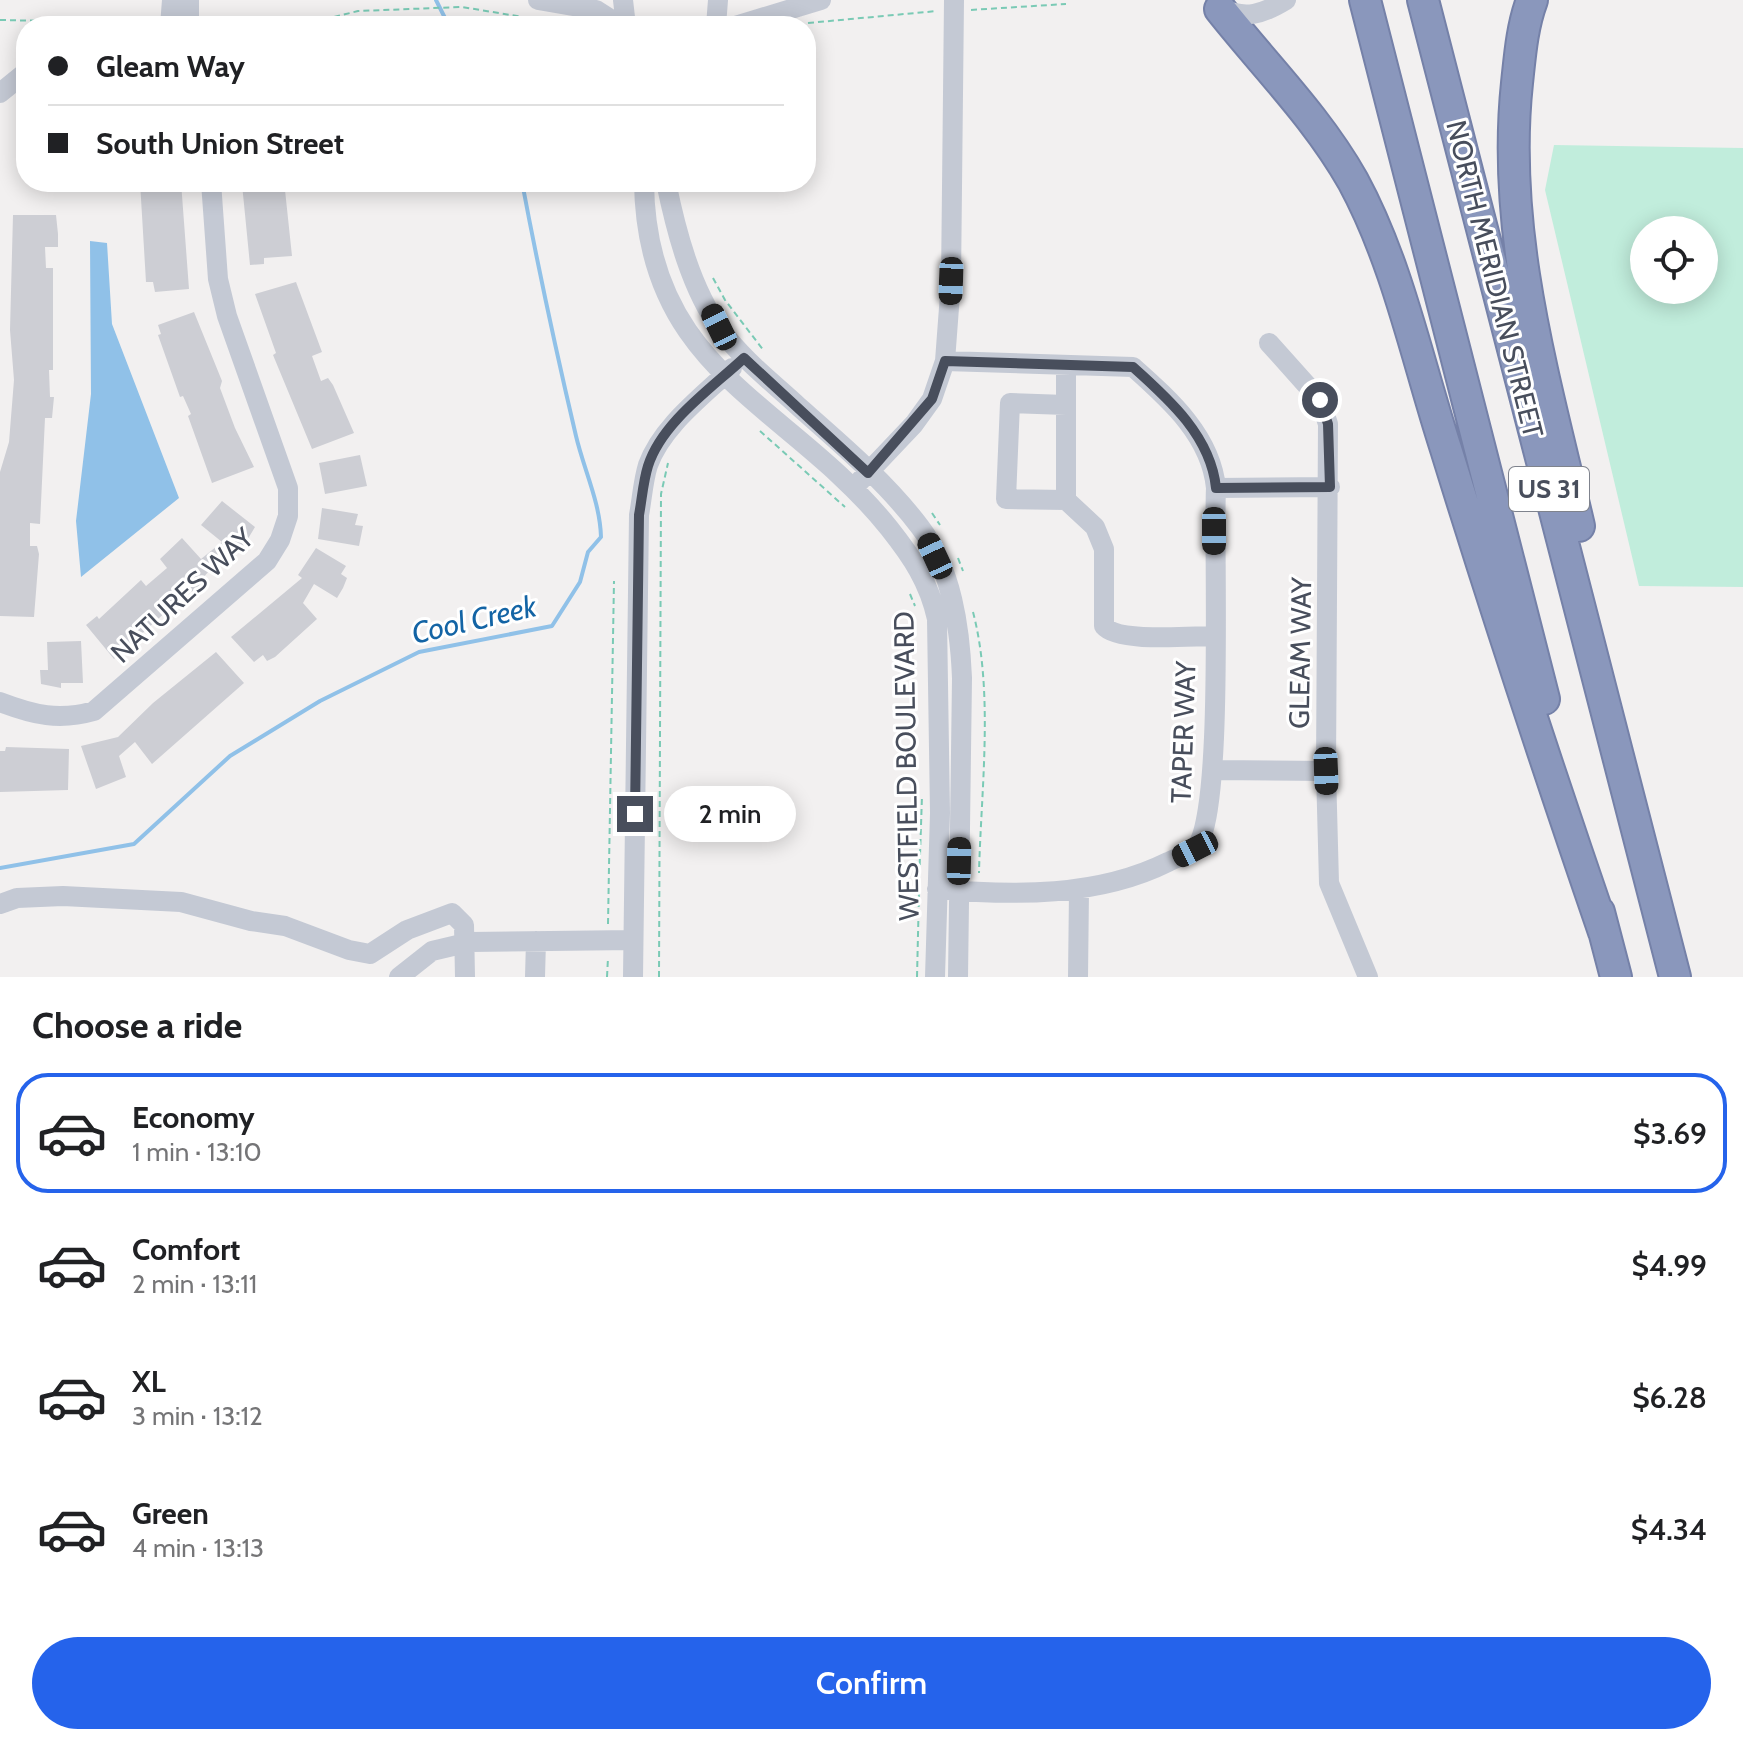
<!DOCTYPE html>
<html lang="en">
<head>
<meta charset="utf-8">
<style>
  :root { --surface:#fff; --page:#f2f2f2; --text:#202124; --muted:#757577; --line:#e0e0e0; --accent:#2563eb }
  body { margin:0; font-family:Cabin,sans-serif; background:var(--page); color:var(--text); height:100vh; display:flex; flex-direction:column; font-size:30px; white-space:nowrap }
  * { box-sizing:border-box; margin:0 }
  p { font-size:26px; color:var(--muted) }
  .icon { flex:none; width:44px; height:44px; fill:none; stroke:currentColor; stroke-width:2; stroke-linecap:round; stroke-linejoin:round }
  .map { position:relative; height:977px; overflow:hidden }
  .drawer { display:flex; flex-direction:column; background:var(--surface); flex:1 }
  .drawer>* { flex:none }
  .banner { position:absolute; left:16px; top:16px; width:800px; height:176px; border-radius:32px; box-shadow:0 4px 20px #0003; display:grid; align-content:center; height:176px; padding:0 32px; background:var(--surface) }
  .controls { position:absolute; left:1630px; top:216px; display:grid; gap:16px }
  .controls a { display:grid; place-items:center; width:88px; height:88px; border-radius:50%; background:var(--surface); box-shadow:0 4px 20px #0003; font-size:40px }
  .end { position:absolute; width:36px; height:36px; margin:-18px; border:10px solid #484e5c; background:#fff; box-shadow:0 0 0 4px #fff }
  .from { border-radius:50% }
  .bubble { position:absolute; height:56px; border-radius:28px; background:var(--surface); box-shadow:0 4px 20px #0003; font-size:26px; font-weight:600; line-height:56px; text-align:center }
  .car { position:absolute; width:24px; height:48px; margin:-24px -12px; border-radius:10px; box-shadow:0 0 6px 2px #0007; background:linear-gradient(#222 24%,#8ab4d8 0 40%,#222 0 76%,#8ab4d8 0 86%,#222 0) }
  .banner b { display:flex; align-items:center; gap:28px; height:76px; font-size:30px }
  .banner b+b { border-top:2px solid var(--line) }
  .banner i { width:20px; height:20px; background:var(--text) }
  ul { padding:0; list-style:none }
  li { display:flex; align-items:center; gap:24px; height:120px; margin:0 16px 12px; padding:0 16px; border:4px solid transparent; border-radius:32px }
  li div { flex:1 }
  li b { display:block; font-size:30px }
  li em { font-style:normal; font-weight:600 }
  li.active { border-color:var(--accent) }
  li>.icon { width:72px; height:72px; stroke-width:1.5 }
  h2 { padding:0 32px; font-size:36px; line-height:96px }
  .action { display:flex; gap:16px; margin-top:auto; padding:16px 32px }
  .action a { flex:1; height:92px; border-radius:48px; background:var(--accent); color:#fff; font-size:32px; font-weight:600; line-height:92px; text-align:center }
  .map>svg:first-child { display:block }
  .green { fill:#c1eddc; fill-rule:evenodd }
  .water { fill:#90c1e8 }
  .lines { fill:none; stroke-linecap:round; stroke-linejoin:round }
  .stream { stroke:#90c1e8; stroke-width:4 }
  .building { fill:#cdced4 }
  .highway-casing { stroke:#7581a8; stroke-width:34 }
  .path { stroke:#7acab5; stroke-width:2; stroke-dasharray:6 4; stroke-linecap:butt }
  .minor { stroke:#c4c9d4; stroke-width:20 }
  .highway { stroke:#8a97bc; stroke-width:30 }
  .route { stroke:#484e5c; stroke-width:10 }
  .labels { text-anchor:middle; stroke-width:6; stroke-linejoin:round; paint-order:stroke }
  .shield { fill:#fff; stroke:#7f838d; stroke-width:2 }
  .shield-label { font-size:26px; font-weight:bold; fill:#484e5c }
  .street-label { font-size:28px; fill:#484e5c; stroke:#fff }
  .water-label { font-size:30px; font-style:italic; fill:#1364a5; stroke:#fff }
</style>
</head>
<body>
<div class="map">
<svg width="1743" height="977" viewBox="0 0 1743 977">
  <rect width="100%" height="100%" fill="#f2f0f0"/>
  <path class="green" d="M1554 145 1743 148V587L1639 586 1545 190ZM1644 230H1704V290H1644Z"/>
  <path class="water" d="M90 241 107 243 112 324 179 498 81 577 76 521 91 394Z"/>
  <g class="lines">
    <path class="stream" d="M436 0 449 26
      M0 868 134 844 230 756 320 701 419 652 552 626 580 582 588 552 601 537C600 502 584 470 576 436 556 351 538 267 522 182"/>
  </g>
  <path class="building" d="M140 182H181L189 289 155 292 153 282H146Z
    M276 182V191L285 190 292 256 264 258V264L250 265 242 184Z
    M13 215H56L58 234V247H45L46 268H53V370H49L50 397H54L52 418H45L40 524 30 523V546H37L39 554 34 617 0 616V472L9 442 14 380 10 330Z
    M296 282 322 352 312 356 321 381 328 378 333 385 354 433 312 449 273 355 276 353 255 294Z
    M194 312 222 381 220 388 235 428 254 467 212 483 188 416 191 414 183 396 180 397 158 335 161 334 158 325Z
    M360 455 367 486 325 494 319 463Z
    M222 501 255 527 246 542 237 554 234 551 230 556 228 554 210 570 201 580 203 583 192 592 190 590 114 659 86 625 97 616 99 619 141 580 146 586 167 568 160 559 182 538 201 559 222 542 201 525Z
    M322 508 358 514 355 525 363 526 359 546 318 539Z
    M316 548 346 566 341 574 347 578 343 588 337 598 314 584 303 603 317 619 275 657 267 661 263 655 254 662 231 637 302 578 298 575Z
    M81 641 83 683H61V688L41 684 40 670H48L47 642Z
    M216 652 244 683 152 764 135 742 119 756 126 777 96 789 81 746 118 737 153 703Z
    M6 747 69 749 68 790 0 792V751H5Z"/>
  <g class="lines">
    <defs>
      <path id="highway" d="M1365 0 1544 699
        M1423 0 1675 977
        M1532 0C1522 27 1520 55 1517 83 1501 234 1545 380 1579 526
        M1220 9C1265 66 1317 117 1353 181 1398 264 1417 360 1446 449 1496 611 1549 772 1604 932
        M1599 912 1616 977"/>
    </defs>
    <use href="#highway" class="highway-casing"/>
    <path class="path" d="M971 10 1066 4
      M0 20 155 23
      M205 21 306 24 358 11 462 7 578 26
      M808 23 937 11
      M713 278 725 300 764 351
      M760 431 845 507
      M932 513 940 525
      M958 558 963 571
      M910 594 915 606
      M973 612C994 692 981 790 979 873
      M919 885 922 796
      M608 924 614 581
      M607 977 608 958
      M659 977 661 494 668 463
      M917 977 919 892"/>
    <path class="minor" d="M538 0 596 10 621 26
      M623 0 626 26
      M1220 8C1246 20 1263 14 1286 0
      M170 26 172 0
      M189 26V0
      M716 26 718 0
      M735 26 821 0
      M0 93 26 72
      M644 182C646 373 789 403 889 528 912 557 929 582 937 619L940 813 935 977
      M666 182C676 231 691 289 721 330 743 360 772 382 799 407 841 444 887 483 920 527 952 569 960 628 962 678L958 977
      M1269 343 1320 400 1328 424 1326 771 1329 883 1368 977
      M1066 365V500L1095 527 1104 549V626C1118 643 1190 636 1214 636
      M859 482 914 424 932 399 945 361 951 281 954 0
      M1216 488 1330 487
      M1066 500 1006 499 1010 403 1066 405
      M0 702C34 715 59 721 94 711L267 561 280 540 288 516V488L227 316 218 279 211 182
      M1213 770 1326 771
      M937 889C1013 896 1098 897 1168 862 1176 858 1189 854 1195 848 1225 820 1213 545 1216 488 1211 436 1170 400 1133 367L945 361
      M0 904 17 898 63 896 181 902 251 921 285 926 349 950 370 954 407 930 452 913 464 925 465 977
      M399 977 432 951 470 942 633 940
      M535 977 536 941
      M633 977 639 515C642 499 643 481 648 465 662 426 703 396 732 368
      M1078 977 1079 891"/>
    <use href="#highway" class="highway"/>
  </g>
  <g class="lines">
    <path class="route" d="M635 814 639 515C642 499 643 482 648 466 662 422 712 388 744 358L868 473 932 399 945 361 1133 367C1170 400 1211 437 1216 488L1330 487 1328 424 1320 400"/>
  </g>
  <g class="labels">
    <rect class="shield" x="1509" y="467" width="80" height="44" rx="6"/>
    <g class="shield-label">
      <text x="1549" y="498">US 31</text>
    </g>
    <g class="street-label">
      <text transform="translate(1495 279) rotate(76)" y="10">NORTH MERIDIAN STREET</text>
      <text transform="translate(182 595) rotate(-43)" y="10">NATURES WAY</text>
      <text transform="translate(1300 653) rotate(-89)" y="10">GLEAM WAY</text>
      <text transform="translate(1183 732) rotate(-88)" y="10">TAPER WAY</text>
      <text transform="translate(906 766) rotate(-91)" y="10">WESTFIELD BOULEVARD</text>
    </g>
    <g class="water-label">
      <text transform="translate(474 620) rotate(-13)" y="10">Cool Creek</text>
    </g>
  </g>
</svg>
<div class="controls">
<a><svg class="icon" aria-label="locate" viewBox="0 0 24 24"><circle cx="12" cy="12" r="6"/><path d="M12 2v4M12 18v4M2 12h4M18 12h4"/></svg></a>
</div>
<i class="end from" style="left:1320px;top:400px"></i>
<i class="end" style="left:635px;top:814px"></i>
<div class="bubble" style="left:664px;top:786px;width:132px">2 min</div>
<i class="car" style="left:951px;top:281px;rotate:182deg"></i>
<i class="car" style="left:719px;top:327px;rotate:334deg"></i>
<i class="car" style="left:1214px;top:531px;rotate:180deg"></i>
<i class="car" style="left:935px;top:556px;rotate:335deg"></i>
<i class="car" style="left:1326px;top:771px;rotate:178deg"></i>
<i class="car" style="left:1195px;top:849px;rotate:243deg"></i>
<i class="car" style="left:959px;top:861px;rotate:1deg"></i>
<div class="banner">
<b><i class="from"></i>Gleam Way</b>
<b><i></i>South Union Street</b>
</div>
</div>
<section class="drawer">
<h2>Choose a ride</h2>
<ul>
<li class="active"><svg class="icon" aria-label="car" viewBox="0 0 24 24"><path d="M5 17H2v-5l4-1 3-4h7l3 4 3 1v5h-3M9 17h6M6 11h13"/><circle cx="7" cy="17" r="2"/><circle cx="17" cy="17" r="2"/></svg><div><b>Economy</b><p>1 min · 13:10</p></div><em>$3.69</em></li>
<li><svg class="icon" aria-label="car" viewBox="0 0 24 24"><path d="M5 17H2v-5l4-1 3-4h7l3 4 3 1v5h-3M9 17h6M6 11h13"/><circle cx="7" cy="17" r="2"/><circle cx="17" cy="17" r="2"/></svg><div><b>Comfort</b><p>2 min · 13:11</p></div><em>$4.99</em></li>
<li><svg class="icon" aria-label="car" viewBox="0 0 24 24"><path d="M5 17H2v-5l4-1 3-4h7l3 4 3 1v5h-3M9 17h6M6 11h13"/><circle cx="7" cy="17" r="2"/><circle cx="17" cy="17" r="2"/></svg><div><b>XL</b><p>3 min · 13:12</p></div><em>$6.28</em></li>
<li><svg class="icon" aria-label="car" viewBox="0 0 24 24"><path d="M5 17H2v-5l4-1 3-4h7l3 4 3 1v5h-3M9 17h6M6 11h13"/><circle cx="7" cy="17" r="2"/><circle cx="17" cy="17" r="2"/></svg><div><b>Green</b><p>4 min · 13:13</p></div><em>$4.34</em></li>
</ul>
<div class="action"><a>Confirm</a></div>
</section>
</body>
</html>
